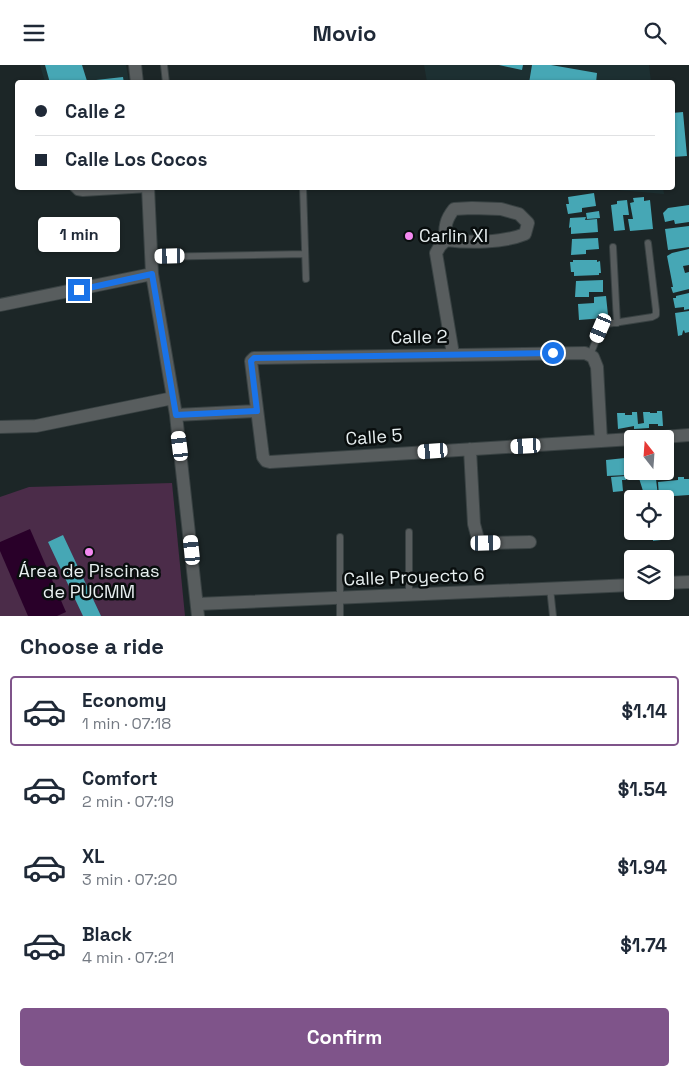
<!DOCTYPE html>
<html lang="en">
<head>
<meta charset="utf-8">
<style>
  :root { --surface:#fff; --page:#f2f2f3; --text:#1f2937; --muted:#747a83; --line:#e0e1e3; --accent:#7f548a }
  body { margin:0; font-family:"Space Grotesk",sans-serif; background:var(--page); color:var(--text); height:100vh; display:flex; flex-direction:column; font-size:19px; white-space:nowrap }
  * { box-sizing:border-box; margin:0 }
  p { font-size:16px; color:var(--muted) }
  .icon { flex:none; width:28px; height:28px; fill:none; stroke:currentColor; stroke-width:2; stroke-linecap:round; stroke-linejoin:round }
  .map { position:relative; height:551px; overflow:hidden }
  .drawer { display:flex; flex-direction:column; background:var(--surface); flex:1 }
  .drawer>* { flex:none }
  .hud { position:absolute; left:15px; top:15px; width:660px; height:110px; border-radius:5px; box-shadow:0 1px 4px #0004; display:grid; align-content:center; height:110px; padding:0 20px; background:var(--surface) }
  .needle { width:32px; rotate:343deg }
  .tools { position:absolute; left:624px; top:365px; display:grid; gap:10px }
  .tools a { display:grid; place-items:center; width:50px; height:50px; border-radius:5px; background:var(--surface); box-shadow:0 1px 4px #0004; font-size:25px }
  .end { position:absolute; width:22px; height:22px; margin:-11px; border:6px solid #1a73e8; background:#fff; box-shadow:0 0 0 2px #fff }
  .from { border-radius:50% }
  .bubble { position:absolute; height:35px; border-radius:5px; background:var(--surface); box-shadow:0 1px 4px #0004; font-size:16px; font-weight:700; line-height:35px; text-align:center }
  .car { position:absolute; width:15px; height:30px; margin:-15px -8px; border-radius:6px; box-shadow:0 0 4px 1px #0007; background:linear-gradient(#fff 24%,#345 0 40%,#fff 0 76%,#345 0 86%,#fff 0) }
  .hud b { display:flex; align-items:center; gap:18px; height:48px; font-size:19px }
  .hud b+b { border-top:1px solid var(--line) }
  .hud i { width:12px; height:12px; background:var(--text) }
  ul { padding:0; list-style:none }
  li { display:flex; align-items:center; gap:15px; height:70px; margin:0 10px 8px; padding:0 10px; border:2px solid transparent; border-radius:5px }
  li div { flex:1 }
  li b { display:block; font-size:19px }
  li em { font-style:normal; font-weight:700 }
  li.current { border-color:var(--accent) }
  li>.icon { width:45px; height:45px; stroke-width:1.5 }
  h2 { padding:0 20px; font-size:22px; line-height:60px }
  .cta { display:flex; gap:10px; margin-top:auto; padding:10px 20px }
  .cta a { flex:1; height:58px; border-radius:5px; background:var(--accent); color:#fff; font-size:20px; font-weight:700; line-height:58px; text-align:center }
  header { display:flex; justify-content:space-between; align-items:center; height:65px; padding:0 20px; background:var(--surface); font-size:22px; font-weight:700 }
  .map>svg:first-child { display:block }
  .built { fill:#1d3032 }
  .green { fill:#4b2c49 }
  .water { fill:#290029 }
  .building { fill:#46a7b5 }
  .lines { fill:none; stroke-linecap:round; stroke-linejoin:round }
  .service-casing { stroke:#394243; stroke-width:8 }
  .minor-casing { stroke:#394243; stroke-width:14 }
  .service { stroke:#585d5e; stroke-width:6 }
  .minor { stroke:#585d5e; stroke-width:12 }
  .route { stroke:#1a73e8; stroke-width:6 }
  .poi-dot { fill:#f489f0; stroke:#090e0e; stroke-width:2 }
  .labels { text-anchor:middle; stroke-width:5; stroke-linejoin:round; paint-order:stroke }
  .poi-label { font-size:18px; fill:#e8eff0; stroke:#090e0e; text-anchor:start }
  .street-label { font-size:18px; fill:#e8eff0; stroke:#090e0e }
</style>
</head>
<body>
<header><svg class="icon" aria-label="menu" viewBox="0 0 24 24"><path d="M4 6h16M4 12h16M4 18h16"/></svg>Movio<svg class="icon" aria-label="search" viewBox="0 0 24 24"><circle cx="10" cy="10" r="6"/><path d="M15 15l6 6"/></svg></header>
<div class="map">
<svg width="689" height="551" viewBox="0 0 689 551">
  <rect width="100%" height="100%" fill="#1c2627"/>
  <path class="built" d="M40 0H126L129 17H45Z
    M424 0H649L651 17H427Z
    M595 123H663L664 129Z"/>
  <path class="green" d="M172 418 185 551H0V432L29 422Z"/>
  <path class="water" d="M30 464 66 547 57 551H28L0 486V477Z"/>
  <path class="building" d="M45 0H82L87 16 123 12 124 18H50Z
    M499 0H523L522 5Z
    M532 0H551L597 8 596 18H529Z
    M683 47 687 91 672 92V48Z
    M594 128 596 141 582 143V147L568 149 566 139H569L568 132Z
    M644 132V136L650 135 653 164 630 166 628 154H633L630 138 634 137 633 133Z
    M627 135 629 150H623L625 165 614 166 611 140 617 139V136Z
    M689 140V157L675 159 674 155 665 157 663 148 668 143Z
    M599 146 600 153 587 154 586 148Z
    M586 152 585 155 597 154 598 167 571 169V162L569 163 570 153Z
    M689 161V182L668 185 665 164Z
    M598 173 599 184 586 185V189L571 190 572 174Z
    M689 184V200L683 201 685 208 689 207V224L673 228 671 222H673L667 191 672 188Z
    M573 195H597V197L600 196 601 208H599V210L574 211V207H571L570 197H573Z
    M603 215V227H589V232H575L576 216Z
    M689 228V244L684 245V242L675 243 673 233H676V231Z
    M606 231 608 250H603L604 253 579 255 578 239 594 238V232Z
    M689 246V267L685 268 684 265 683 266 682 270 678 271 675 248Z
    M657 346H662L663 361H658V359H649V363L634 364V361L618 364 617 348H625V350H632V347H637L638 359 644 358 643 347H650V348H657Z
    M625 393 627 410 607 411 606 395Z
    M659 407 660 413 656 414 658 431 641 433 640 426H643L638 410 643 409V412L647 411V409Z
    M626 411V415H622L623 426 613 427 611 412Z
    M678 412H684V414H689V430L659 432 658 417 678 415Z
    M670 451 671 461H668L669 466 665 467V452Z
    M669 467V474L653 476V469Z
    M63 470 101 551H83L48 477Z"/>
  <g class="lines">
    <defs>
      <path id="service" d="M164 0 166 18
        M72 122 77 127 83 128 148 124
        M303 122 306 214
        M613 182 617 258
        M150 192 305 189
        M590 290 601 263 607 259 652 252 656 250V245L648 178
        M409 467V530
        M550 523 553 551
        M340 551V472"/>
      <path id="minor" d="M135 0 137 18
        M148 122 152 209 176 350 198 551
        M472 143 501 144 519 149 528 158 525 169C503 178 469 178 446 175 444 162 446 154 454 144Z
        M446 175 440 181 436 188 453 289
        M0 240 152 209
        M176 350 257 346
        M0 362 36 361 173 333
        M638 374 689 370
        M601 376 597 302 593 292 585 288 254 293 251 296 263 392 266 396 270 397C391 389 512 382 632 374
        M470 384 474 459 478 474 486 478 530 477
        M665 518 689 517
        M197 539 632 520"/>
    </defs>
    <use href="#service" class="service-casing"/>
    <use href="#minor" class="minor-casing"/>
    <use href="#service" class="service"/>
    <use href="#minor" class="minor"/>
  </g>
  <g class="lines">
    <path class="route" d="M79 225 152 209 176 350 257 346 251 296 254 293 553 288"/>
  </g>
  <g class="poi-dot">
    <circle cx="409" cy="171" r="5"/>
    <circle cx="89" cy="487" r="5"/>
  </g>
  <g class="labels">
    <g class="poi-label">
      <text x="419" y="177">Carlin XI</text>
      <text x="89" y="512" text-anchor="middle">Área de Piscinas<tspan x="89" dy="21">de PUCMM</tspan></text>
    </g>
    <g class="street-label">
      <text transform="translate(419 272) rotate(-1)" y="6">Calle 2</text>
      <text transform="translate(374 372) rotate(-4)" y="6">Calle 5</text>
      <text transform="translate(414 512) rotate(-2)" y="6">Calle Proyecto 6</text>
    </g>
  </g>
</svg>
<div class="tools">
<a><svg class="needle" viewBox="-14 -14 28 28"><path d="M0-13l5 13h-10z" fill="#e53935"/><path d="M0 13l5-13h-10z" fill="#747a83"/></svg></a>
<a><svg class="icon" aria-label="locate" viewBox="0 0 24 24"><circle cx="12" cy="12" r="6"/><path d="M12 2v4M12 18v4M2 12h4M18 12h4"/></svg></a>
<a><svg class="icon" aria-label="layers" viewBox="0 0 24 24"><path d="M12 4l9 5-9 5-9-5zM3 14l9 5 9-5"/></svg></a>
</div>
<i class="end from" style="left:553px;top:288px"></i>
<i class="end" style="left:79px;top:225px"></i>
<div class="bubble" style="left:38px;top:152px;width:82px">1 min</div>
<i class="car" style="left:170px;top:191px;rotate:269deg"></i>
<i class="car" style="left:601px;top:263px;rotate:203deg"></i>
<i class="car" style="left:180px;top:381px;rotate:353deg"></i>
<i class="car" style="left:526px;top:381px;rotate:267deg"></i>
<i class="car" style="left:433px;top:386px;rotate:266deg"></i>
<i class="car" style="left:486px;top:478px;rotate:89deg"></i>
<i class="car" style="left:192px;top:485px;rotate:354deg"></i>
<div class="hud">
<b><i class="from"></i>Calle 2</b>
<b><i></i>Calle Los Cocos</b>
</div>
</div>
<section class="drawer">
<h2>Choose a ride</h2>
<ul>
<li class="current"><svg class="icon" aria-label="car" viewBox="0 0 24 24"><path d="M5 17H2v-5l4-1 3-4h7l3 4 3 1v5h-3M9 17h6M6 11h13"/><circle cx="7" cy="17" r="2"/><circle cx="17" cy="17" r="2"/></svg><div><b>Economy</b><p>1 min · 07:18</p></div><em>$1.14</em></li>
<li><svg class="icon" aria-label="car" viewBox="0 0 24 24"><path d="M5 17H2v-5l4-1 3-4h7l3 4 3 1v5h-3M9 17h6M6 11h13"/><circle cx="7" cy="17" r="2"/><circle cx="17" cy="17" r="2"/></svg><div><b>Comfort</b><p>2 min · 07:19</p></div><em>$1.54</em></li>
<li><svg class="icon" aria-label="car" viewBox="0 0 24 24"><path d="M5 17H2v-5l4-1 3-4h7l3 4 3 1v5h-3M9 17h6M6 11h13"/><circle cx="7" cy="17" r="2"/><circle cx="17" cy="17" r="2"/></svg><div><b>XL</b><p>3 min · 07:20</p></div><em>$1.94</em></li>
<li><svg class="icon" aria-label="car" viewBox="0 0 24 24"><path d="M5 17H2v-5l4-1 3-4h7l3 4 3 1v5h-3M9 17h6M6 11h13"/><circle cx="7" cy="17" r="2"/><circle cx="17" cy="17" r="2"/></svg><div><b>Black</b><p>4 min · 07:21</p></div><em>$1.74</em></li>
</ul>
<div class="cta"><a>Confirm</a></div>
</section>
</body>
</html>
